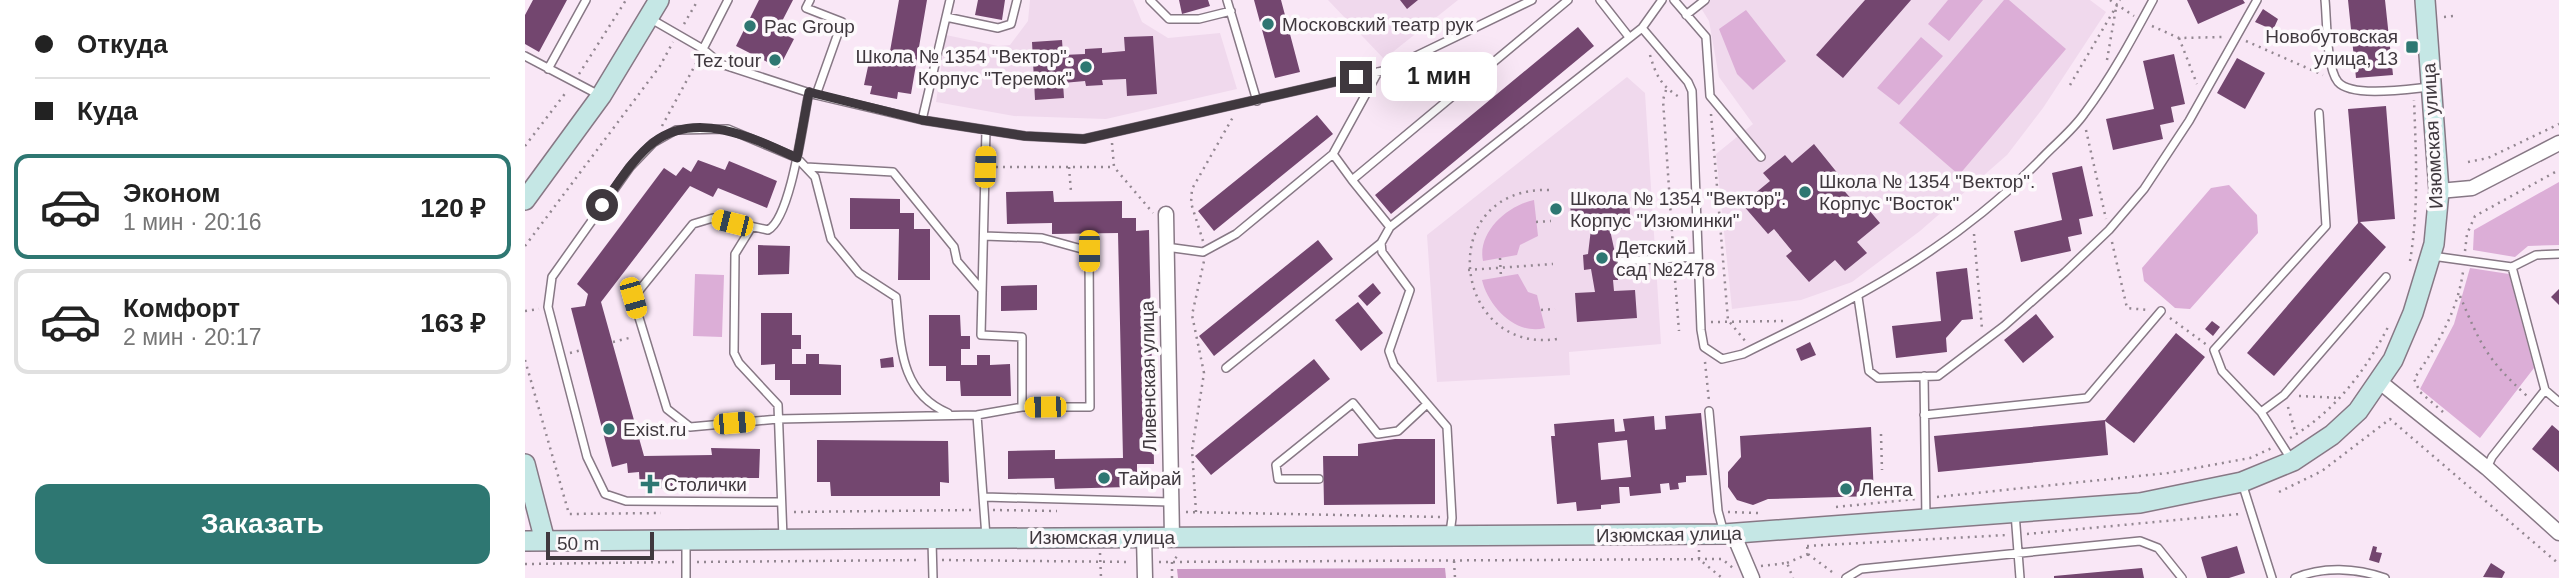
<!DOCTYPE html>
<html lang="ru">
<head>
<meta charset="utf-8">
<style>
  :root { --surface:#fff; --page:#f6f6f6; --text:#222; --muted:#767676; --line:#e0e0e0; --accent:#2e7772 }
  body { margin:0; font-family:Helvetica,sans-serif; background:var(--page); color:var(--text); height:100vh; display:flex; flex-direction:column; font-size:26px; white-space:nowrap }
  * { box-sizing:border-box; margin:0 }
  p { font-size:23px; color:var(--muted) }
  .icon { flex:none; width:38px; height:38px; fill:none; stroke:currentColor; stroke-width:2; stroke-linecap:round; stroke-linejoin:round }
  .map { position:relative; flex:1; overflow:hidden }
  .drawer { display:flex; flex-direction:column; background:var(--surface); width:525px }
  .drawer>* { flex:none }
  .guide { display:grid; align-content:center; height:154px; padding:0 35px; background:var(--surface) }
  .scale { position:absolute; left:21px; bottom:18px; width:108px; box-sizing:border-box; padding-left:7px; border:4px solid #3f383e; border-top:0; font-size:19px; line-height:24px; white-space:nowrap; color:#3f383e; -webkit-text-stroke:5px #fdf9fc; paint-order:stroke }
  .end { position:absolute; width:32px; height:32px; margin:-16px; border:9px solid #3f383e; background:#fff; box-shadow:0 0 0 4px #fff }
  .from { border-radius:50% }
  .bubble { position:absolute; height:49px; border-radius:14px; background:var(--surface); box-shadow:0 7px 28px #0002; font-size:23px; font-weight:800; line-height:49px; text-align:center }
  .car { position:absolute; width:21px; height:42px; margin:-21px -10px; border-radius:9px; box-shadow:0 0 5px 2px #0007; background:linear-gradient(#f5c518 24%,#345 0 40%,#f5c518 0 76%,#345 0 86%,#f5c518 0) }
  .guide b { display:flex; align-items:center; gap:24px; height:66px; font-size:26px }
  .guide b+b { border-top:2px solid var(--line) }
  .guide i { width:18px; height:18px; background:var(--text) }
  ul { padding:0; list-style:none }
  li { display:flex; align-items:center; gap:21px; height:105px; margin:0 14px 10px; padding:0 21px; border:4px solid var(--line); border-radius:14px }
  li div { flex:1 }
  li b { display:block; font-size:26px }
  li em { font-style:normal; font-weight:800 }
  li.active { border-color:var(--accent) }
  li>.icon { width:63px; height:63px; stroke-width:1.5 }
  .cta { display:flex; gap:14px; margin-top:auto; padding:14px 35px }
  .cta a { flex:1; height:80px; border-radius:14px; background:var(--accent); color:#fff; font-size:28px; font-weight:800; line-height:80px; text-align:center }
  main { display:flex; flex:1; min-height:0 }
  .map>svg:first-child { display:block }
  .built { fill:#f0d9ed }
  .green { fill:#dcaed7 }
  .forest { fill:#cb99c5 }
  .building { fill:#73466f; fill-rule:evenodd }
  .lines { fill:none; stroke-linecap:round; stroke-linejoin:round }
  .lane-casing { stroke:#877885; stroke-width:10 }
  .street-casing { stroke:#877885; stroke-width:17 }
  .secondary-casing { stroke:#877885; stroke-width:22 }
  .path { stroke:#938791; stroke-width:2.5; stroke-dasharray:2 5; stroke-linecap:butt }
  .lane { stroke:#fff; stroke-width:7 }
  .street { stroke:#fff; stroke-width:14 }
  .secondary { stroke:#c5e7e5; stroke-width:19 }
  .route { stroke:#3f383e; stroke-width:9 }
  .poi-dot { fill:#2e7772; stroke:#fdf9fc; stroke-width:2.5 }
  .labels { text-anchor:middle; stroke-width:7; stroke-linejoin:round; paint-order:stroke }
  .poi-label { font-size:19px; fill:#3f383e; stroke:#fdf9fc; text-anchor:start }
  .street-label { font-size:19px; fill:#3f383e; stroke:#fdf9fc }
</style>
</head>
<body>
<main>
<section class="drawer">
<div class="guide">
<b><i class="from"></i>Откуда</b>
<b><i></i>Куда</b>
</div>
<ul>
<li class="active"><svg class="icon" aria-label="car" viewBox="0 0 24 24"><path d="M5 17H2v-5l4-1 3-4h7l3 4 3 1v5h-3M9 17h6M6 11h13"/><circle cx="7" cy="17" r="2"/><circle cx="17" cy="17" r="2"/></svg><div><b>Эконом</b><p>1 мин · 20:16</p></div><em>120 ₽</em></li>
<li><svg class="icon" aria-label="car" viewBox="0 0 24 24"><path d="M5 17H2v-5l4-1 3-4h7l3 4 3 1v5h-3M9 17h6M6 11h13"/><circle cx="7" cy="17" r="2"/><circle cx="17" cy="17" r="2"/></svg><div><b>Комфорт</b><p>2 мин · 20:17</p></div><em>163 ₽</em></li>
</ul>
<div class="cta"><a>Заказать</a></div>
</section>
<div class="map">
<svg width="2034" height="578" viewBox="0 0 2034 578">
  <rect width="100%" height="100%" fill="#f9e7f6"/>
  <path class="built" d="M505 0H608L617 22 643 38 695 33 712 89 581 119 489 116 411 102 421 35 473 46 485 45 503 21Z
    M803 0H933L859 59Z
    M1171 0H1565L1581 12 1518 108 1482 155 1395 231 1327 282 1276 300 1207 309 1191 154 1228 124 1194 77 1184 21Z
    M1102 77 1120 93 1136 344 1044 352 1045 375 912 382 902 235Z"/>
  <path class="green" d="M1423 0H1458L1424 41 1403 24Z
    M1479 0H1484L1541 49 1434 175 1374 123Z
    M1221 10 1261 61 1228 90 1212 74 1194 29Z
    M1396 37 1418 56 1374 105 1352 88Z
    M2034 182V245L2003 246 1990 257 1948 250 1949 230Z
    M1704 185 1732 215 1733 233 1665 309 1650 308 1619 281 1617 268 1686 188Z
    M1009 200 1013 236 995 245 992 255 958 261C952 232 983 205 1009 200Z
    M1945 268 1984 274 2009 368 1955 438 1895 389 1929 324Z
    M170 274 199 275 197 337 168 336Z
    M993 274 1003 292 1012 295 1020 328C991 336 963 306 957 280Z"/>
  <path class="forest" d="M920 568 921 578H653L652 569Z"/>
  <path class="building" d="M8 0H42L14 52 0 44V15Z
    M234 0H268L252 31 269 39 254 68 211 46Z
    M374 0H402L386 94 373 92 372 99 345 94 347 86 339 85 344 62 359 64 361 56 364 57Z
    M453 0H480L477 20 450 15Z
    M654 0H683L685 6 657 14Z
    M729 0H756L775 72 750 78Z
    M875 0H893L882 9Z
    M1340 0H1386L1318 78 1291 55Z
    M1662 0H1718L1720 3 1673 24Z
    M1823 0H1860L1868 75 1831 78Z
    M1738 9 1753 19 1748 30 1730 22Z
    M1053 27 1069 46 866 214 850 195Z
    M628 36 632 94 602 96 601 79 577 80 578 85 561 86 560 81 538 83 539 98 510 100 507 42 537 40 538 55 560 54V49L577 48V53L600 51 599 37Z
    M1649 54 1660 104 1646 107 1649 122 1635 125 1638 139 1588 150 1581 119 1629 109 1618 61Z
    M1712 58 1740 73 1720 109 1692 93Z
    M1861 106 1870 219 1835 222 1861 247 1749 376 1722 353 1833 223 1823 109Z
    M792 115 808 134 689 231 673 211Z
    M1289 144 1314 175 1309 179 1328 201 1333 197 1355 223 1332 242 1342 253 1320 271 1310 260 1284 282 1261 256 1267 251 1249 229 1243 234 1217 204 1245 181 1238 173 1260 155 1267 163Z
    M173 160 200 170 204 161 252 181 242 208 193 188 188 197 165 186 76 302 119 456 187 455 186 448 235 449 234 478H188L189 489 115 488 114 472 103 473 102 463 87 467 46 308 60 306 63 294 52 284 139 168 151 176 158 167 166 172Z
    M1557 166 1568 216 1554 219 1557 234 1543 237 1546 251 1496 262 1489 231 1537 220 1527 173Z
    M528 191 529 202 597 201V218H611V231L624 230 629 464H612V475H603V487L530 489 529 478 483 479V451L530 450V459L598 458 593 233 527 234V223L482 224 481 192Z
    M325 198 375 199V213H389V229H405V280H373L374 229H325Z
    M1104 199 1106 228 1085 230 1090 253H1096L1097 269H1093V280H1088L1089 291 1110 290 1112 318 1052 322 1050 293 1070 292 1066 269 1059 270 1058 255 1063 254 1066 229 1047 230 1045 203Z
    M793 240 808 259 689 356 674 336Z
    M233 245 265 246 264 274 233 275Z
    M1442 268 1448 319 1437 320 1421 338 1422 352 1371 358 1367 326 1416 321 1411 272Z
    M848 283 856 293 842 306 833 296Z
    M512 285V310L476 311V286Z
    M2034 289V305L2026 297Z
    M833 302 858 333 836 351 810 320Z
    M236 313H267V335H276V349H267V364H281V354H294V364L316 365V395H265V380H250V364L236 365Z
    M1511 314 1529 337 1498 363 1479 340Z
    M404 315H435L436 336H445V349H436V365H452V355H465V365L485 364 486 396H436L435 381H421V366H404Z
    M1687 321 1695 327 1688 336 1680 329Z
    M1651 333 1680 357 1609 443 1580 421 1583 455 1413 472 1409 436 1580 420Z
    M1285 342 1291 355 1276 361 1271 349Z
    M368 357 369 367 356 368 355 359Z
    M789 359 805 379 686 475 670 456Z
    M1176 413 1182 475 1161 476V482L1153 483 1154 489 1145 490 1144 483 1135 484 1136 493 1105 496 1104 487H1094L1095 503 1076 505V509L1052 511 1051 502 1032 504 1026 436H1030L1029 424 1089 419 1090 432 1100 431 1098 419 1129 416 1130 430 1141 429 1140 416ZM1102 440 1106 477 1076 480 1073 443Z
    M2027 425 2034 431V472L2007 449Z
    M1346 427 1349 496 1243 499 1228 505 1212 500 1203 487V472L1216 457 1215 436Z
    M870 439H910V504L799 505 798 456H833V444Z
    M292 440 423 441 424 483 415 482V496H306L305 482H292Z
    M1712 546 1720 573 1704 578H1682L1676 557Z
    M1848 546 1852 547 1851 552 1857 553 1854 563 1844 560Z
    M1966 563 1980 572 1977 578 1958 577Z
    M1617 568 1619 578H1529V576Z"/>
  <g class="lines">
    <defs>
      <path id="lane" d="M285 0 281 8 317 22 291 95
        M625 0 644 19H674L706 11
        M702 0 732 101
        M1075 0 1104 37
        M1149 0 1181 37 1185 96 1236 157
        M1800 0C1802 19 1801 67 1813 82 1827 98 1884 89 1905 87
        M1161 15 1180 0
        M421 17 473 28 486 24 492 0
        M126 19 178 49 196 64 291 95 397 120 500 136 559 139 862 70 1007 0
        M1117 28 1163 82 1167 91 1176 330 1179 347 1197 359 1218 354C1330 299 1426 251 1515 160 1529 145 1547 131 1559 114 1586 78 1607 39 1628 0
        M178 49 203 0
        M0 56 76 96
        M23 69 61 0
        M284 92C278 121 266 218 243 230L188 218 168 224 108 298 142 409 165 427 253 419 452 415 497 407V337L456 335 461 130
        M397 120 425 0
        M808 154 827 180
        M281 167 368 172 429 247 432 261 457 290
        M865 227 827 180 1043 0
        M226 228 210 254 209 353 214 363 253 405 258 538
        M459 236 517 238 564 251 565 407H497
        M641 247 678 252 711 234 808 154 853 72
        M1907 256 1987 267 2011 255 2034 254
        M1096 261 1172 257
        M1987 267 2020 390
        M1333 297 1344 371 1353 378 1413 376 1479 326 1540 272 1584 230 1619 189 1664 121 1732 0
        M701 368 856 243
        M1399 376 1401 519
        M1184 411 1193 511 1199 533
        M1736 412 1759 395 1861 277
        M452 415 461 537
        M1399 415 1562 398 1636 311
        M1766 459 1736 412 1697 371 1689 350 1801 226 1794 113
        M1962 468 1967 457 2020 390 2034 402
        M794 479H753L751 465 828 403 853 434 873 431 902 404
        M1717 483 1747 578
        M459 497 645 502
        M256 502 101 501 80 494 62 457 23 307 27 277 105 167 128 143 151 130 203 129 272 158 290 177 306 239 334 273 371 297C376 342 373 392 423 413
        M1490 513 1495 578
        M925 533 927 518 922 427 869 365 864 351 885 290 857 252 856 243 865 227 1117 28 1137 0
        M407 541 408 578
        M161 578V540
        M1321 578 1336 569 1615 541 1633 548 1657 578
        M1770 578C1798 566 1831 568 1860 578"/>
      <path id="street" d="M1914 191 1947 188 2034 143
        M641 214 647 537
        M1855 382 1962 468 2034 533
        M1208 533 1227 578
        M619 537 620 578"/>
      <path id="secondary" d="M0 200 76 96 134 0
        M0 464 20 541
        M0 541 1199 534 1615 503 1717 482 1768 461 1807 435 1833 411 1868 360 1888 313 1909 244 1914 191 1900 0"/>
    </defs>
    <use href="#lane" class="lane-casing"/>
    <use href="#street" class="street-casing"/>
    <use href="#secondary" class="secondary-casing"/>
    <path class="path" d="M1585 0 1609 16
      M1919 17 1929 16
      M159 24 173 0
      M1627 26 1654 38 1698 37
      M1654 38 1672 84
      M1721 41 1798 75
      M1125 55C1131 76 1137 87 1156 98
      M1582 60 1591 8
      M54 74 101 0
      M1545 85 1595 0
      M1141 90 1138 100 1148 247
      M1186 114 1203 320 1221 342
      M137 126 174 58
      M1561 130 1581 219
      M587 143 589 167 628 213
      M0 146 42 91
      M1943 162 1963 158 2034 124
      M471 167H589
      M544 167 546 192
      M1024 190C908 187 927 355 1032 339
      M1011 222 1026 221
      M1449 234 1457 329
      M678 241 666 203 667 189 708 117
      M1587 242 1602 308 1623 310
      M0 246 135 66 148 42
      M1940 251 1942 234 1950 216 2034 170
      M975 258 976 277
      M1885 261C1894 207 1891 154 1889 100
      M1149 267 1154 331
      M943 270 1028 264
      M1935 296C1956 346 1962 359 2002 396
      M1016 310 1030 309
      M0 311 14 309
      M1645 318 1682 345
      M1186 322 1260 321
      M88 342 108 337
      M45 353 57 350
      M0 360 44 514 136 513
      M1180 362 1184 401
      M1774 396 1816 398
      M1763 407 1771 434
      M1918 412 1895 392 1889 379C1912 345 1932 313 1938 272
      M1356 434 1357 470
      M1765 438C1809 412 1840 372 1863 327
      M1754 492 1797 471 1865 419 2034 564
      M1412 497 1643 473 1725 458 1747 448
      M1311 507 1391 499
      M468 510 532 511
      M269 512 448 510
      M661 512 917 517
      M671 512 667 450 679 373 667 315 679 261
      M1203 512 1234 513
      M1502 534 1715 514
      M1282 546 1482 535
      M1174 550V559L1197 578
      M575 553 576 578
      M1283 554 1311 575
      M417 560 606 562
      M929 561 930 578
      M172 562 396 560
      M634 562 1197 559 1208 568
      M1262 563 1283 554 1282 545
      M0 564 151 562
      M1236 566 1262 563 1268 578
      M647 578V562L655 553"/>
    <use href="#lane" class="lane"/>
    <use href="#street" class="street"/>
    <use href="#secondary" class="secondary"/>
  </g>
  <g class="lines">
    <path class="route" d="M77 205C93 184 108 158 129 142 172 110 229 138 272 158L284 92 397 120 500 136 559 139 831 77"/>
  </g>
  <g class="poi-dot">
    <circle cx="743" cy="24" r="7"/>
    <circle cx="225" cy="26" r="7"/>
    <rect x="1880" y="40" width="14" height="14" rx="3.5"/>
    <circle cx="250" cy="60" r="7"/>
    <circle cx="561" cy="67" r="7"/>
    <circle cx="1280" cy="192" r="7"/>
    <circle cx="1031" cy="209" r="7"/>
    <circle cx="1077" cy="258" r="7"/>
    <circle cx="84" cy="429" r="7"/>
    <circle cx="579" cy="478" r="7"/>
    <path d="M121.5 473.5h7v7h7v7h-7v7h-7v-7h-7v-7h7z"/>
    <circle cx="1321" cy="489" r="7"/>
  </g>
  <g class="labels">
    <g class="poi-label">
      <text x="757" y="31">Московский театр рук</text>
      <text x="239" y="33">Pac Group</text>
      <text x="1873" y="43" text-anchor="end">Новобутовская<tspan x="1873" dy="22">улица, 13</tspan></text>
      <text x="547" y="63" text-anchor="end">Школа № 1354 "Вектор".<tspan x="547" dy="22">Корпус "Теремок"</tspan></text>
      <text x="236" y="67" text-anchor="end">Tez tour</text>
      <text x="1294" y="188">Школа № 1354 "Вектор".<tspan x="1294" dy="22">Корпус "Восток"</tspan></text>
      <text x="1045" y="205">Школа № 1354 "Вектор".<tspan x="1045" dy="22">Корпус "Изюминки"</tspan></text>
      <text x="1091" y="254">Детский<tspan x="1091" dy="22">сад №2478</tspan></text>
      <text x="98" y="436">Exist.ru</text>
      <text x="593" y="485">Тайрай</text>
      <text x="139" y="491">Столички</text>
      <text x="1335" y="496">Лента</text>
    </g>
    <g class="street-label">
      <text transform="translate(1907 136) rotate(-93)" y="7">Изюмская улица</text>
      <text transform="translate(623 376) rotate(-91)" y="7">Ливенская улица</text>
      <text transform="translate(1144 534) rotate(-1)" y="7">Изюмская улица</text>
      <text x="577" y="544">Изюмская улица</text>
    </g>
  </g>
</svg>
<div class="scale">50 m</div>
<i class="end from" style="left:77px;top:205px"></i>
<i class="end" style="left:831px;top:77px"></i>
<div class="bubble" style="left:856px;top:52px;width:116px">1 мин</div>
<i class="car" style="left:460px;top:167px;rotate:2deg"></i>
<i class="car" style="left:207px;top:223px;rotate:284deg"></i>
<i class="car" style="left:564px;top:251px;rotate:180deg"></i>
<i class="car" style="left:108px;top:298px;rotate:164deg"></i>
<i class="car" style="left:520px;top:407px;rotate:269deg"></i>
<i class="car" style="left:209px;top:423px;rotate:85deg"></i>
</div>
</main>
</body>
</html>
